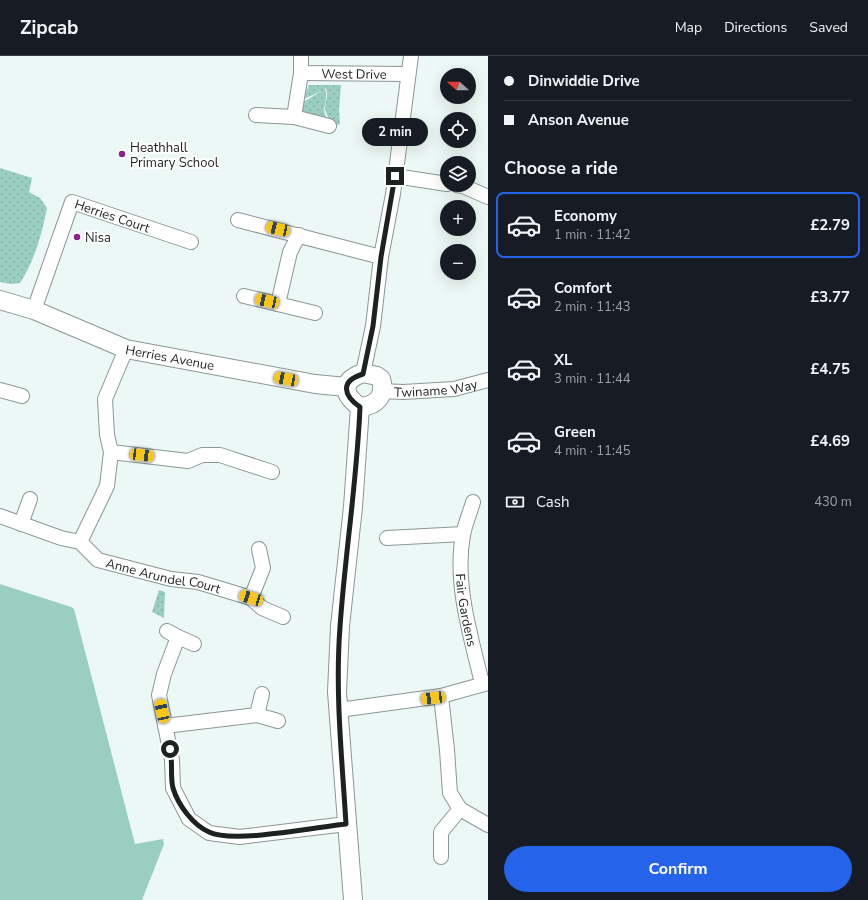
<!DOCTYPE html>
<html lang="en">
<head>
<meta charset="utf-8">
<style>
  :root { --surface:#171b24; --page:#242831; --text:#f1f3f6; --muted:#9ea1a6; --line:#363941; --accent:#2563eb }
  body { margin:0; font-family:"Nunito Sans",sans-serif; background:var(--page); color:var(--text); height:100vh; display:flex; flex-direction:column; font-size:15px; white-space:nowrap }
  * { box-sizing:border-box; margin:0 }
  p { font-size:13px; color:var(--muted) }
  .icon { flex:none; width:22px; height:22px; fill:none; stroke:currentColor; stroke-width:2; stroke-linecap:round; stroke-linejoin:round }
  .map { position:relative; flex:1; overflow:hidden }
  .drawer { display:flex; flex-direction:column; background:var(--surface); width:380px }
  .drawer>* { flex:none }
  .hud { display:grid; align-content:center; height:88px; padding:0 16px; background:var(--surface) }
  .needle { width:26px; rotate:291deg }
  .buttons { position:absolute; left:440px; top:12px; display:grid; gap:8px }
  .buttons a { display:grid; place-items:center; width:36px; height:36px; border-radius:50%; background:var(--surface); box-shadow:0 4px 16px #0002; font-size:20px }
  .end { position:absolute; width:18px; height:18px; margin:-9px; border:5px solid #1d2120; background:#fff; box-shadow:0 0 0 2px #fff }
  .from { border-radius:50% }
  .bubble { position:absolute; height:28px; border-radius:14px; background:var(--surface); box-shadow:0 4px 16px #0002; font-size:13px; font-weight:700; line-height:28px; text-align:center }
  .car { position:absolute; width:12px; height:24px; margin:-12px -6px; border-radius:5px; box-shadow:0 0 3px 1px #0007; background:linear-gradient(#f5c518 24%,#345 0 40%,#f5c518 0 76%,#345 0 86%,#f5c518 0) }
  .hud b { display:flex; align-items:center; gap:14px; height:38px; font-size:15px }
  .hud b+b { border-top:1px solid var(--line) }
  .hud i { width:10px; height:10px; background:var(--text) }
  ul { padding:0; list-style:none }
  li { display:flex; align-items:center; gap:12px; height:66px; margin:0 8px 6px; padding:0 8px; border:2px solid transparent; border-radius:8px }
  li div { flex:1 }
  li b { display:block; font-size:15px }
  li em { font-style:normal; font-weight:700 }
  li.current { border-color:var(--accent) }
  li>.icon { width:36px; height:36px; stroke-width:1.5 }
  h2 { padding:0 16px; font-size:18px; line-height:48px }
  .pay { display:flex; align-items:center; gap:10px; height:44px; padding:0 16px; font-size:15px }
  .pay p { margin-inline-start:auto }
  .cta { display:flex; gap:8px; margin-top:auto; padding:8px 16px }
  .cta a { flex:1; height:46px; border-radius:24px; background:var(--accent); color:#fff; font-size:16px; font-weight:700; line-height:46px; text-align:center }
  header { display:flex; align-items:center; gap:24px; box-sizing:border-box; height:56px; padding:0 20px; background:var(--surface); border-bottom:1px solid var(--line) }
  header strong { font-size:19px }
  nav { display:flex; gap:22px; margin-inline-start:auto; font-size:14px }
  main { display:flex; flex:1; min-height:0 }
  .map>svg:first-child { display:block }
  .grass { fill:url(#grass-dots) }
  .green { fill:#9acec1 }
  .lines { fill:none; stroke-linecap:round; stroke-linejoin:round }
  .minor-casing { stroke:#8b9794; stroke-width:16 }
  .tertiary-casing { stroke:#8b9794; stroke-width:20 }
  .minor { stroke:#fff; stroke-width:14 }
  .tertiary { stroke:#fff; stroke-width:18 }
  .route { stroke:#1d2120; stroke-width:5 }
  .poi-dot { fill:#89238a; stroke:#fff; stroke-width:1.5 }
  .labels { text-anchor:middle; stroke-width:4; stroke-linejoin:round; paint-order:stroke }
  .street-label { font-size:13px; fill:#1d2120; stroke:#fff }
  .poi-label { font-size:13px; fill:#1d2120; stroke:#fff; text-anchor:start }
</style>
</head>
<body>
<header>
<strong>Zipcab</strong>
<nav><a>Map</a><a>Directions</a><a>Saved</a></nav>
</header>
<main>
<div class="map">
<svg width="488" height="844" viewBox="0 0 488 844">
  <defs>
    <pattern id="grass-dots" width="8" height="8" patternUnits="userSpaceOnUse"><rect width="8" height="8" fill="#9acec1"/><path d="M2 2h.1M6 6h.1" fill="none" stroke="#84b1a6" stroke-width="1.8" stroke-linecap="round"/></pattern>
  </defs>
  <rect width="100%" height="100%" fill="#ecf8f5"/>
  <path class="grass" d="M309 29H341L339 53 340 68 333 70C330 64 325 57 325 51 326 43 329 38 325 31 325 33 326 34 326 39 326 52 320 54 330 66L304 60 296 46 305 45 322 35 306 42 304 41Z
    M0 112 32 122 29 136 40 142 47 152C42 178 34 206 20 227L11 228 0 226Z
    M159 534 165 536 164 562 152 556Z"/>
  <path class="green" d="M0 528 71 551 74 553 135 788 163 783 164 788 142 844H0Z"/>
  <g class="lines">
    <defs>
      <g id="minor">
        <path id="s1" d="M301 17 408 18"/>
        <path d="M256 59 294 61 329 70"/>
        <path d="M294 61 301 17V0"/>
        <path d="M395 120 447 128"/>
        <path d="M457 129 463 130 488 141"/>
        <path d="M238 164 381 201"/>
        <path d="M244 240 315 257"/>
        <path d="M278 248 290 196 299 179"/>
        <path id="s2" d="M34 254 72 146 191 186"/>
        <path d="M363 317 373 270 381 201 393 138 411 0"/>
        <path d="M0 334 22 340"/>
        <path id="s3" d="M382 335 403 336 454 333 488 324"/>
        <path d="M111 396 188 405 202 399H220L272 416"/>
        <path id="s4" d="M473 446C470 457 465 468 463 479 454 527 471 581 482 627"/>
        <path id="s5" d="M0 460 61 482 80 486 98 504 171 523 198 526 251 542 263 512 259 493"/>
        <path d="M21 468 30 443"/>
        <path d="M387 482 463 478"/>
        <path d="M80 486 107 430 111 396 107 379 105 343 126 293"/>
        <path d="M251 542 262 552 283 561"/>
        <path d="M167 575 178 581 164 618 159 639 172 704 173 732 189 763 209 777 240 781 346 768"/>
        <path d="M178 581 194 588"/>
        <path d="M441 640 447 694 450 737 460 753 488 769"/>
        <path d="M339 654 441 640 488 627"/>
        <path d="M257 659 262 638"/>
        <path d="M165 670 257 659 278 665"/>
        <path d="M441 801V776L460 753"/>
      </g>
      <g id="tertiary">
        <path id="s6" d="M0 244 34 254 126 293 315 328 346 331"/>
        <path d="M363 317 377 320 381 323C386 340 376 350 360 351 343 339 340 325 363 317Z"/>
        <path d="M353 844 337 636 340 570 353 451 360 351"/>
      </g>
    </defs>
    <use href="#minor" class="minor-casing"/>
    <use href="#tertiary" class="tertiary-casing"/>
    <use href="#minor" class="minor"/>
    <use href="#tertiary" class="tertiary"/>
  </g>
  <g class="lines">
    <path class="route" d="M170 693C173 705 170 721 173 732 178 749 193 769 209 776 233 788 316 771 346 768 342 702 335 637 340 571 345 498 357 425 360 351 343 339 340 325 363 318L373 270 381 201 395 120"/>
  </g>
  <g class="poi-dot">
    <circle cx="122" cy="98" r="4"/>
    <circle cx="77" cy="181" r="4"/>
  </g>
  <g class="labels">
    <g class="street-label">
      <text dy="5" stroke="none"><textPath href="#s1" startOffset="53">West Drive</textPath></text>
      <text dy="5" stroke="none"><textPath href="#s2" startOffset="157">Herries Court</textPath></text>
      <text dy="5" stroke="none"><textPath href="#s6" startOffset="180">Herries Avenue</textPath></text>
      <text dy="5" stroke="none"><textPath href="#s3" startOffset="54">Twiname Way</textPath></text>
      <text dy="5" stroke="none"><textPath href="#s5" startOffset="177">Anne Arundel Court</textPath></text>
      <text dy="5" stroke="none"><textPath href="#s4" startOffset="110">Fair Gardens</textPath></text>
    </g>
    <g class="poi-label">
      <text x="130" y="96">Heathhall<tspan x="130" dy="15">Primary School</tspan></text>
      <text x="85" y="186">Nisa</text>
    </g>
  </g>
</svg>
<div class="buttons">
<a><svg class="needle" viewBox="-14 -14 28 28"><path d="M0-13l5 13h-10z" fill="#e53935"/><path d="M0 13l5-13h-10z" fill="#9ea1a6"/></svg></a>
<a><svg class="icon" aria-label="locate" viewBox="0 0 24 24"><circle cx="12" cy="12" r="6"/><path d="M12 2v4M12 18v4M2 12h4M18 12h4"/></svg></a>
<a><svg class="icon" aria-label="layers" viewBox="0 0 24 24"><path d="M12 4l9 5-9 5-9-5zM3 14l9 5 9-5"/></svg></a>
<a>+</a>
<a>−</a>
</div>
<i class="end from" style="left:170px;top:693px"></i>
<i class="end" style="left:395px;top:120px"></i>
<div class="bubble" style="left:362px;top:62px;width:66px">2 min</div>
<i class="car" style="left:278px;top:173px;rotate:283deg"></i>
<i class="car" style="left:267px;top:245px;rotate:282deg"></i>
<i class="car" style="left:286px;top:323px;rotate:281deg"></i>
<i class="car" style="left:142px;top:399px;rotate:97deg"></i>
<i class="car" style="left:251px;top:542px;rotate:287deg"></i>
<i class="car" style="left:433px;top:642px;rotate:263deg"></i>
<i class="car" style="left:162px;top:655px;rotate:348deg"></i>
</div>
<section class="drawer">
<div class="hud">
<b><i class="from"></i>Dinwiddie Drive</b>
<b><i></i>Anson Avenue</b>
</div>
<h2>Choose a ride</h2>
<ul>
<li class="current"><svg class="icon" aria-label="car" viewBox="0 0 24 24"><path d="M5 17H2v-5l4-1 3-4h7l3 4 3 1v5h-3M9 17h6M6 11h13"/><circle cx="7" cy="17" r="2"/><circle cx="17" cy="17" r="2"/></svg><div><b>Economy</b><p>1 min · 11:42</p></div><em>£2.79</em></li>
<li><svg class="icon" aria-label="car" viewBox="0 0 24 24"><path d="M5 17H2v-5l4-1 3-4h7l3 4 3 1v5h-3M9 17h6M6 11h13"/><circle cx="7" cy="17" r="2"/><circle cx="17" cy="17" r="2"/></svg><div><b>Comfort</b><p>2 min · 11:43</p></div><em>£3.77</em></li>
<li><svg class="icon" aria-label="car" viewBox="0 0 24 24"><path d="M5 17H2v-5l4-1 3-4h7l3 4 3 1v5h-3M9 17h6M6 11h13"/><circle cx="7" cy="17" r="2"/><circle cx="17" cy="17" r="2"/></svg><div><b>XL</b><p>3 min · 11:44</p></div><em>£4.75</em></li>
<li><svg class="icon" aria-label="car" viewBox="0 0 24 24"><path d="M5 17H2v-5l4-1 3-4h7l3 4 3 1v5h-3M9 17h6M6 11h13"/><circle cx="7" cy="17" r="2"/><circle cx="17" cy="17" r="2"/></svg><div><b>Green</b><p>4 min · 11:45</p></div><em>£4.69</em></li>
</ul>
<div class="pay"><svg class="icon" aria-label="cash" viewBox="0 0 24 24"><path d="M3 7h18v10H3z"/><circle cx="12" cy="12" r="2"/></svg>Cash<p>430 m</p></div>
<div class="cta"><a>Confirm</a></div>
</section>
</main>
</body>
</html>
